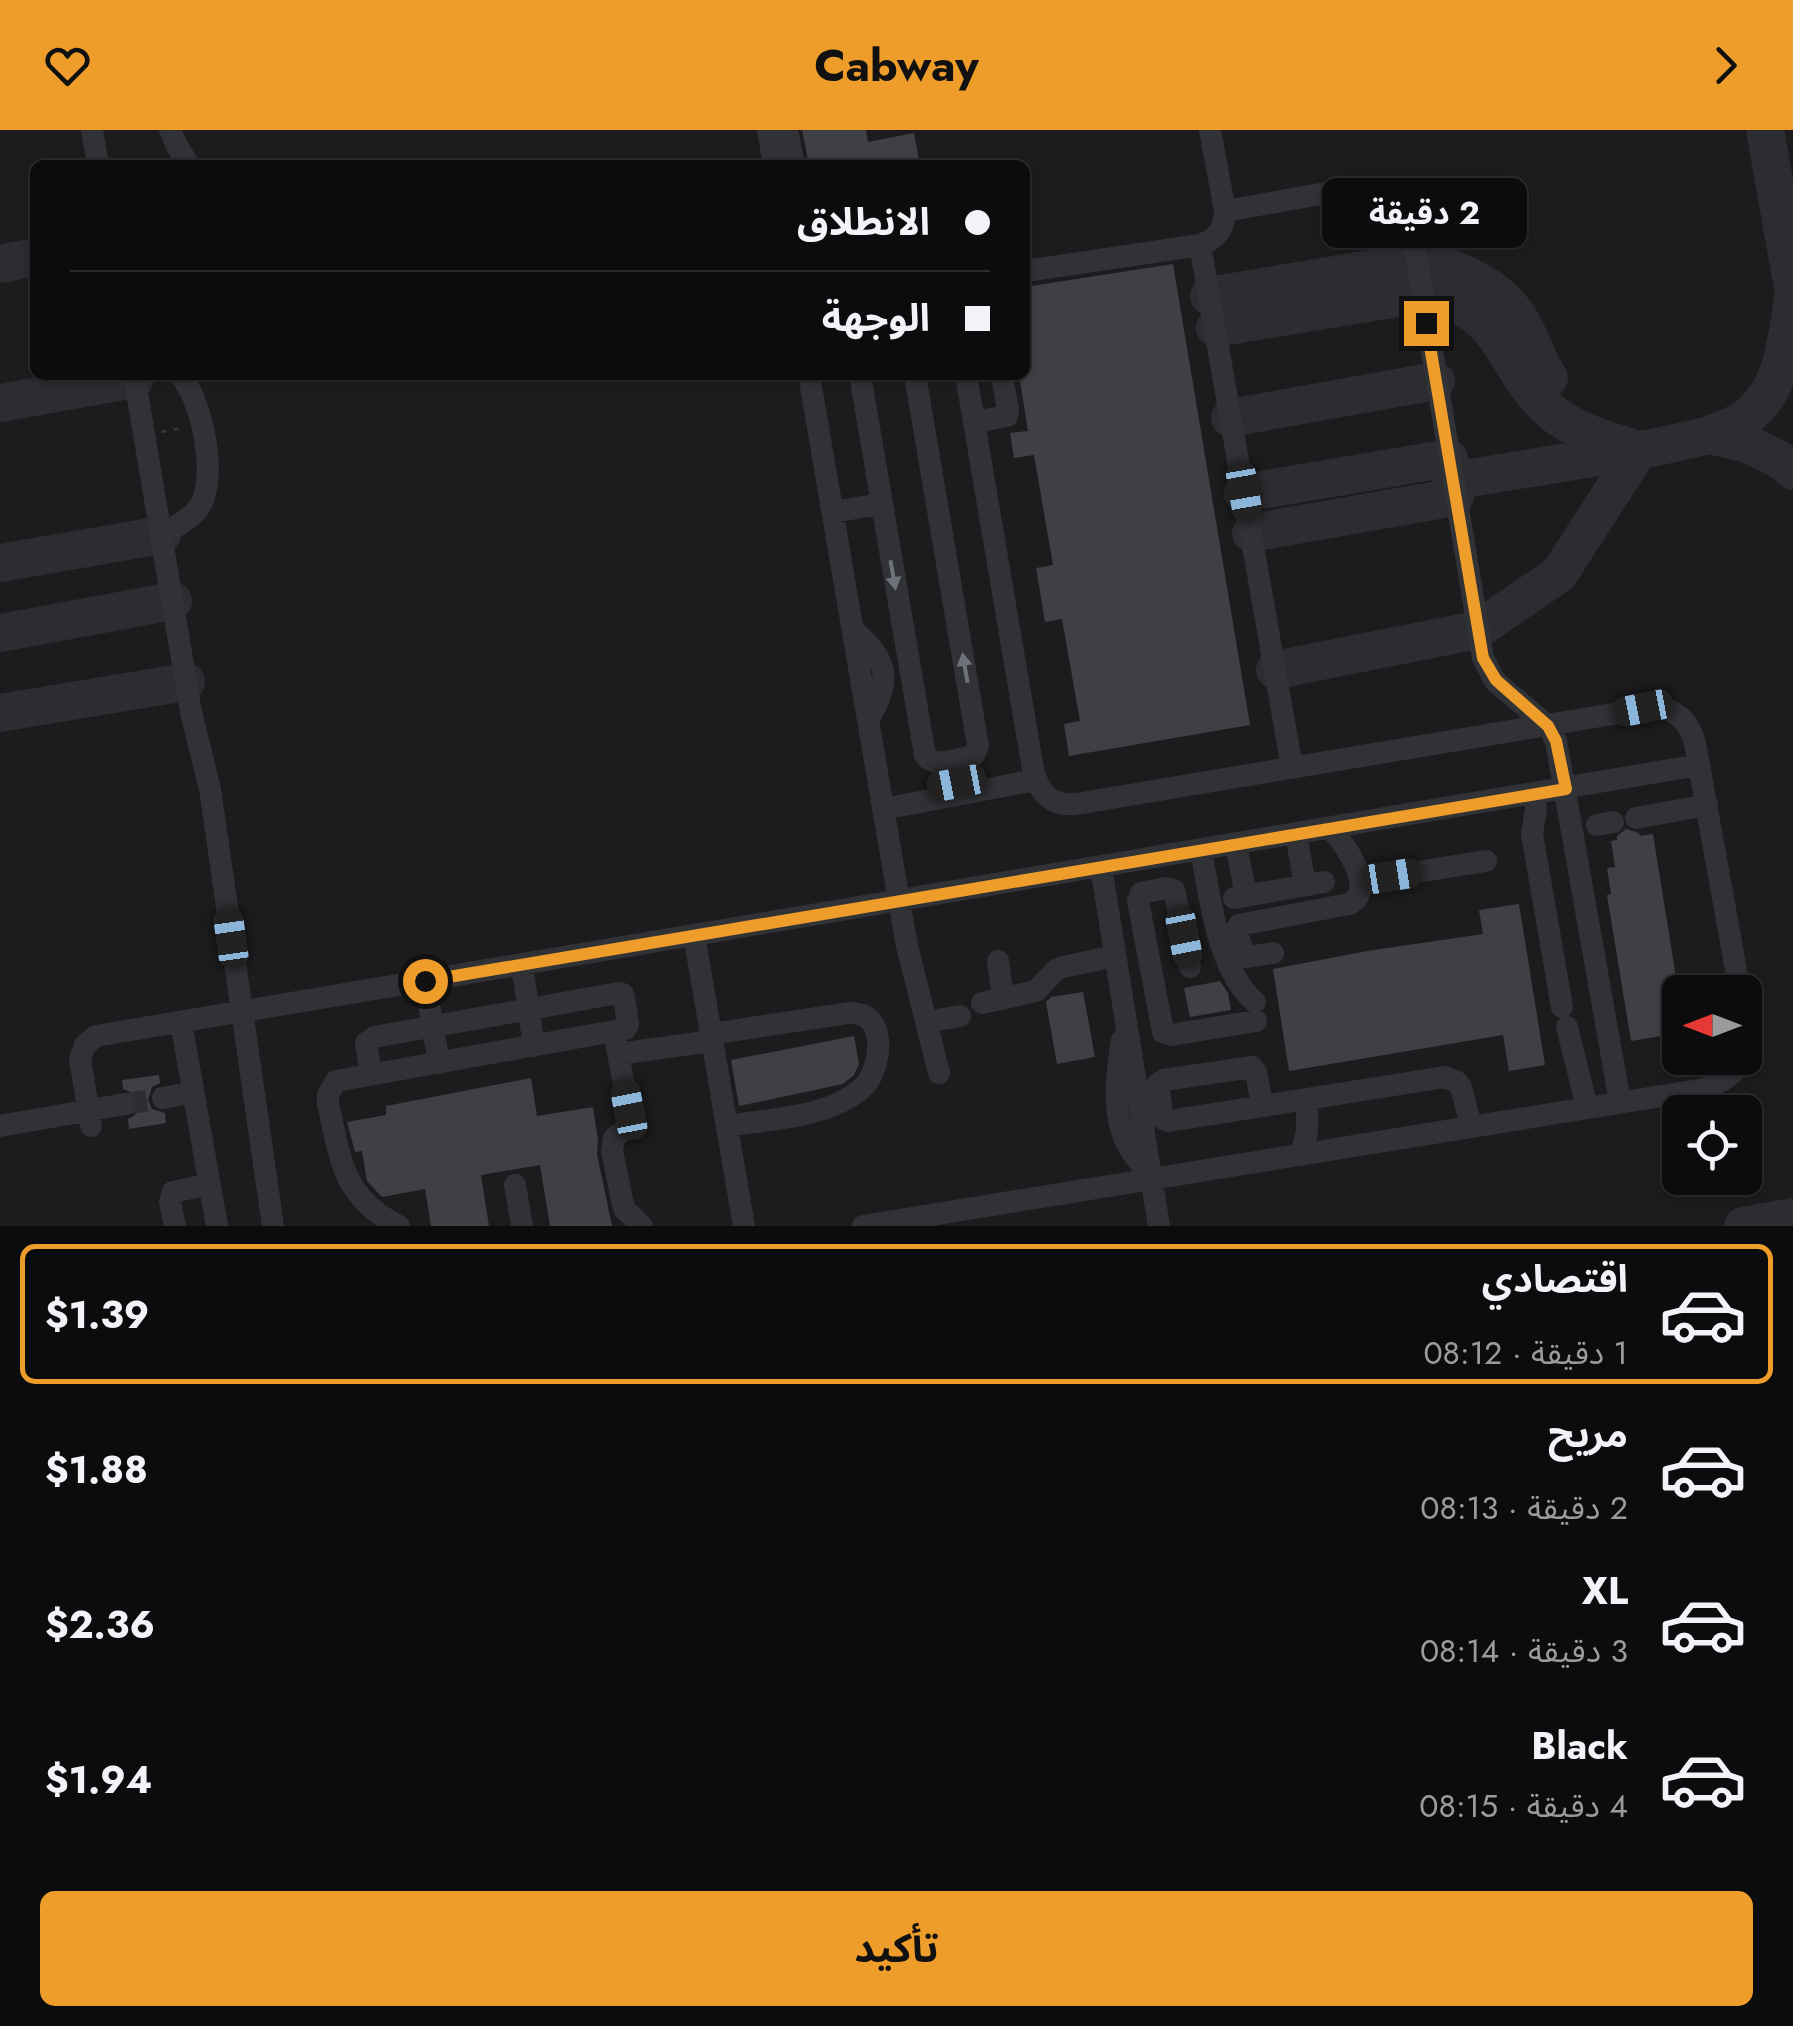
<!DOCTYPE html>
<html lang="ar">
<head>
<meta charset="utf-8">
<style>
  :root { --surface:#0b0c0d; --page:#191a1b; --text:#f1f3f6; --muted:#9a9b9d; --line:#2b2c2e; --accent:#ee9c2a }
  body { margin:0; font-family:Jost,"Noto Sans Arabic",sans-serif; background:var(--page); color:var(--text); direction:rtl; height:100vh; display:flex; flex-direction:column; font-size:38px; white-space:nowrap }
  * { box-sizing:border-box; margin:0 }
  p { font-size:32px; color:var(--muted) }
  .icon { flex:none; width:55px; height:55px; fill:none; stroke:currentColor; stroke-width:2; stroke-linecap:round; stroke-linejoin:round }
  .map { position:relative; height:1096px; overflow:hidden; direction:ltr }
  .details { display:flex; flex-direction:column; background:var(--surface); flex:1 }
  .details>* { flex:none }
  .banner { position:absolute; left:30px; top:30px; width:1000px; height:220px; border-radius:15px; box-shadow:0 2px 8px #0004,0 0 0 2px var(--line); direction:rtl; display:grid; align-content:center; height:220px; padding:0 40px; background:var(--surface) }
  .needle { width:65px; rotate:270deg }
  .controls { position:absolute; left:1662px; top:845px; display:grid; gap:20px }
  .controls a { display:grid; place-items:center; width:100px; height:100px; border-radius:15px; background:var(--surface); box-shadow:0 2px 8px #0004,0 0 0 2px var(--line); font-size:50px }
  .end { position:absolute; width:45px; height:45px; margin:-22px; border:12px solid #ee9c2a; background:#111; box-shadow:0 0 0 5px #111 }
  .from { border-radius:50% }
  .bubble { position:absolute; height:70px; border-radius:15px; background:var(--surface); box-shadow:0 2px 8px #0004,0 0 0 2px var(--line); font-size:32px; font-weight:700; line-height:70px; text-align:center; direction:rtl }
  .car { position:absolute; width:30px; height:60px; margin:-30px -15px; border-radius:12px; box-shadow:0 0 8px 2px #0007; background:linear-gradient(#222 24%,#8ab4d8 0 40%,#222 0 76%,#8ab4d8 0 86%,#222 0) }
  .banner b { display:flex; align-items:center; gap:35px; height:95px; font-size:38px }
  .banner b+b { border-top:2px solid var(--line) }
  .banner i { width:25px; height:25px; background:var(--text) }
  ul { padding:18px 0 0; list-style:none }
  li { display:flex; align-items:center; gap:30px; height:140px; margin:0 20px 15px; padding:0 20px; border:5px solid transparent; border-radius:15px }
  li div { flex:1 }
  li b { display:block; font-size:38px }
  li em { font-style:normal; font-weight:700 }
  li.selected { border-color:var(--accent) }
  li>.icon { width:90px; height:90px; stroke-width:1.5 }
  .cta { display:flex; gap:20px; margin-top:auto; padding:20px 40px }
  .cta a { flex:1; height:115px; border-radius:15px; background:var(--accent); color:#111; font-size:40px; font-weight:700; line-height:115px; text-align:center }
  header { display:flex; justify-content:space-between; align-items:center; height:130px; padding:0 40px; background:var(--accent); color:#111; font-size:45px; font-weight:700 }
  .map>svg:first-child { display:block }
  .built { fill:#1c1c1e; fill-rule:evenodd }
  .lines { fill:none; stroke-linecap:round; stroke-linejoin:round }
  .taxiway { stroke:#2c2d30; stroke-width:38 }
  .building { fill:#3e4044 }
  .minor-tunnel { stroke:#2c2e31; stroke-width:22; stroke-dasharray:22 11; stroke-linecap:butt }
  .path { stroke:#37393d; stroke-width:2.5; stroke-dasharray:5 8; stroke-linecap:butt }
  .minor { stroke:#313236; stroke-width:22 }
  .oneway { fill:#6f727a }
  .route { stroke:#ee9c2a; stroke-width:12 }
</style>
</head>
<body>
<header><svg class="icon" aria-label="forward" viewBox="0 0 24 24"><path d="M9 5l7 7-7 7"/></svg>Cabway<svg class="icon" aria-label="heart" viewBox="0 0 24 24"><path d="M12 20l-8-8c-3-5 5-10 8-4 3-6 11-1 8 4z"/></svg></header>
<div class="map">
<svg width="1793" height="1096" viewBox="0 0 1793 1096">
  <rect width="100%" height="100%" fill="#0f1011"/>
  <path class="built" d="M0 0H1793V1096H0ZM35 35H1025V245H35ZM1680 862H1745V928H1680ZM1680 982H1745V1048H1680Z"/>
  <g class="lines">
    <path class="taxiway" d="M1765 0 1793 158
      M0 134 35 127
      M1209 166 1417 131C1454 134 1503 158 1521 192 1532 210 1537 230 1549 248
      M1215 198 1422 164C1510 179 1498 238 1554 284 1579 303 1610 311 1639 320L1559 444 1477 500 1275 540
      M0 273 135 249
      M1230 288 1436 251
      M1710 305C1722 299 1737 295 1747 287 1784 258 1786 211 1793 169
      M1452 351 1652 318 1710 305 1748 314 1782 331 1793 341
      M1243 363 1449 328
      M1251 403 1455 367
      M0 433 162 405
      M0 503 173 471
      M0 583 186 552
      M1743 1096 1793 1087"/>
  </g>
  <path class="building" d="M802 0H866L868 12 914 3 920 35H809Z
    M1173 134 1250 595 1069 626 1064 594 1080 591 1062 489 1045 492 1036 438 1053 435 1034 325 1014 328 1010 303 1028 301 1019 245H1025V157Z
    M1626 699 1639 703 1640 706 1653 704 1680 872V903L1631 911 1607 765 1611 764 1607 738 1615 737 1611 711 1617 710V706Z
    M1519 774 1545 935 1509 941 1503 905 1289 941 1273 839 1367 821 1483 804 1479 780Z
    M1220 851 1228 863 1231 880 1190 887 1184 858Z
    M1083 862 1095 927 1057 934 1046 872 1051 867Z
    M854 906 859 934 854 945 843 954 739 976 731 930Z
    M159 945 160 953 152 957 148 970 152 979 165 983 166 993 129 999 128 989 135 985 140 972 136 964 123 959 122 950Z
    M531 948 537 986 593 977 598 1011 597 1024 612 1096H550L540 1035 481 1045 489 1096H431L425 1059 382 1067 367 1051 362 1021 355 1022 347 992 386 985V976Z"/>
  <g class="lines">
    <path class="minor-tunnel" d="M125 974 163 968"/>
    <path class="path" d="M161 302 182 298"/>
    <path class="minor" d="M92 0 98 35
      M170 0 178 18 189 35
      M768 0 774 35
      M787 0 794 35
      M1225 81 1349 59C1401 58 1407 87 1417 131L1483 528 1495 551 1548 596 1556 611 1620 972
      M1200 115 1292 637
      M1025 141 1200 115C1217 109 1224 99 1225 81L1210 0
      M134 245 191 582 210 659 273 1096
      M809 245 899 771 907 816 939 943
      M860 245 925 625C934 639 956 629 970 627L974 625 978 616 915 245
      M966 245 1033 639C1039 663 1050 676 1076 674L1660 576C1681 584 1689 593 1695 613L1740 862
      M974 292 1007 286 1008 281 1002 245
      M833 382 881 374
      M162 405C174 397 192 389 200 376 218 347 202 269 180 245
      M853 500C889 529 892 551 868 590
      M1534 664 1536 679 1532 704 1562 877
      M883 679 1036 650
      M1636 688 1707 675
      M1597 695 1613 692
      M1296 704 1305 755
      M1236 714 1246 766
      M1201 720C1210 767 1217 839 1255 872
      M1101 737 1159 1096
      M1360 751 1486 731
      M1234 768 1324 752
      M694 805 744 1096
      M1273 823 1247 827 1243 825 1237 798 1239 795 1349 774C1378 760 1345 714 1330 698
      M998 831 1003 869
      M522 835 534 916
      M1190 837 1174 760 1166 758 1141 763 1138 771 1163 902 1171 905 1256 891
      M425 851 439 933
      M982 873 1036 861 1056 840 1063 837 1115 826
      M1745 891 1747 905 1745 921
      M181 892 217 1096
      M926 892 960 886
      M1567 897 1587 977
      M614 902 630 987 624 1000 614 1008 612 1021 624 1079 642 1096
      M711 904 849 883C888 881 882 934 866 954 859 962 849 968 841 972 809 988 762 990 727 996
      M1122 910C1115 956 1108 1009 1150 1042
      M618 924 712 911
      M371 944 366 913 374 907 618 863 623 864 624 867 628 894 625 899 336 951 328 965V974C341 1030 342 1067 399 1096
      M163 968 193 962
      M1262 976 1256 942 1252 937 1164 950 1158 954 1163 989 1169 991 1445 947 1457 952 1461 957 1471 996
      M0 996 125 974
      M91 996 80 929 85 915 96 906 1699 635
      M1301 1025 1307 1001V969
      M515 1055 522 1096
      M175 1096 170 1072 173 1062 209 1054
      M863 1096 1704 959C1723 952 1734 945 1743 928"/>
  </g>
  <defs><path id="oneway-solid" d="M-6-.8H1V-3.2L6.5 0L1 3.2V.8H-6Z" transform="scale(2.5)"/></defs>
  <g class="oneway">
    <use href="#oneway-solid" transform="translate(893 445) rotate(80)"/>
    <use href="#oneway-solid" transform="translate(965 538) rotate(-100)"/>
  </g>
  <g class="lines">
    <path class="route" d="M425 851 1566 659 1556 611 1548 596 1496 550 1483 528 1426 193"/>
  </g>
</svg>
<div class="controls">
<a><svg class="needle" viewBox="-14 -14 28 28"><path d="M0-13l5 13h-10z" fill="#e53935"/><path d="M0 13l5-13h-10z" fill="#9a9b9d"/></svg></a>
<a><svg class="icon" aria-label="locate" viewBox="0 0 24 24"><circle cx="12" cy="12" r="6"/><path d="M12 2v4M12 18v4M2 12h4M18 12h4"/></svg></a>
</div>
<i class="end from" style="left:425px;top:851px"></i>
<i class="end" style="left:1426px;top:193px"></i>
<div class="bubble" style="left:1322px;top:48px;width:205px">2 دقيقة</div>
<i class="car" style="left:1244px;top:362px;rotate:170deg"></i>
<i class="car" style="left:1643px;top:578px;rotate:259deg"></i>
<i class="car" style="left:957px;top:653px;rotate:259deg"></i>
<i class="car" style="left:1392px;top:746px;rotate:81deg"></i>
<i class="car" style="left:1184px;top:807px;rotate:169deg"></i>
<i class="car" style="left:231px;top:808px;rotate:352deg"></i>
<i class="car" style="left:629px;top:980px;rotate:349deg"></i>
<div class="banner">
<b><i class="from"></i>الانطلاق</b>
<b><i></i>الوجهة</b>
</div>
</div>
<section class="details">
<ul>
<li class="selected"><svg class="icon" aria-label="car" viewBox="0 0 24 24"><path d="M5 17H2v-5l4-1 3-4h7l3 4 3 1v5h-3M9 17h6M6 11h13"/><circle cx="7" cy="17" r="2"/><circle cx="17" cy="17" r="2"/></svg><div><b>اقتصادي</b><p>1 دقيقة · 08:12</p></div><em>$1.39</em></li>
<li><svg class="icon" aria-label="car" viewBox="0 0 24 24"><path d="M5 17H2v-5l4-1 3-4h7l3 4 3 1v5h-3M9 17h6M6 11h13"/><circle cx="7" cy="17" r="2"/><circle cx="17" cy="17" r="2"/></svg><div><b>مريح</b><p>2 دقيقة · 08:13</p></div><em>$1.88</em></li>
<li><svg class="icon" aria-label="car" viewBox="0 0 24 24"><path d="M5 17H2v-5l4-1 3-4h7l3 4 3 1v5h-3M9 17h6M6 11h13"/><circle cx="7" cy="17" r="2"/><circle cx="17" cy="17" r="2"/></svg><div><b>XL</b><p>3 دقيقة · 08:14</p></div><em>$2.36</em></li>
<li><svg class="icon" aria-label="car" viewBox="0 0 24 24"><path d="M5 17H2v-5l4-1 3-4h7l3 4 3 1v5h-3M9 17h6M6 11h13"/><circle cx="7" cy="17" r="2"/><circle cx="17" cy="17" r="2"/></svg><div><b>Black</b><p>4 دقيقة · 08:15</p></div><em>$1.94</em></li>
</ul>
<div class="cta"><a>تأكيد</a></div>
</section>
</body>
</html>
